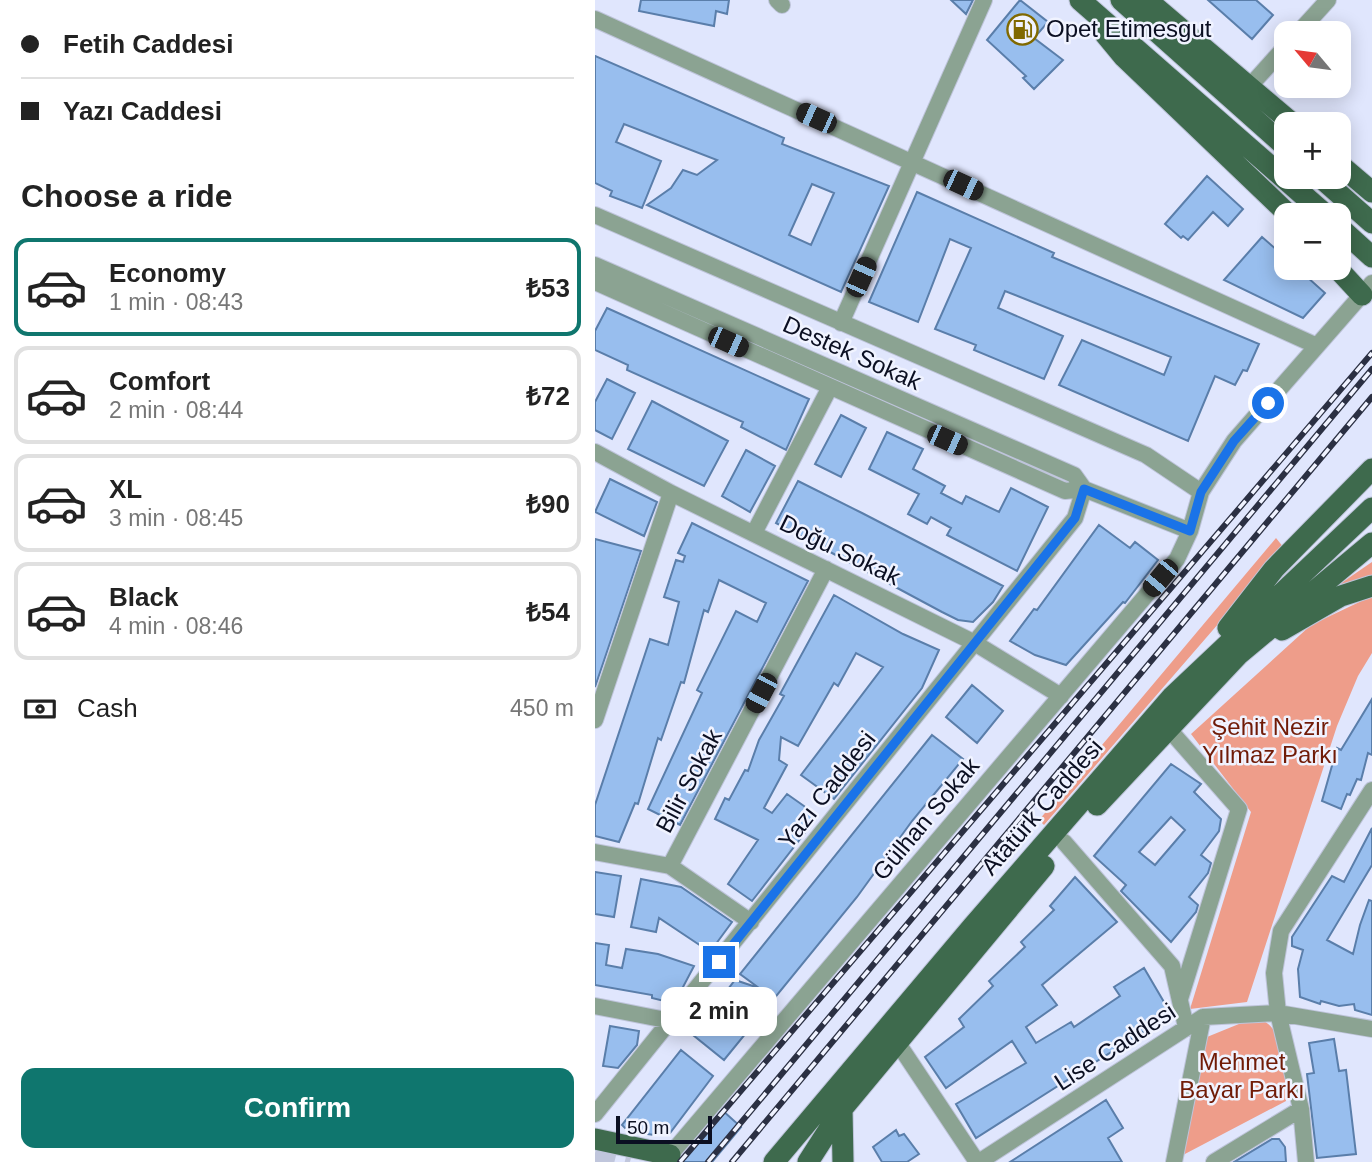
<!DOCTYPE html>
<html lang="en">
<head>
<meta charset="utf-8">
<style>
  :root { --surface:#fff; --page:#f6f6f6; --text:#222; --muted:#767676; --line:#e0e0e0; --accent:#0f766e }
  body { margin:0; font-family:Helvetica,sans-serif; background:var(--page); color:var(--text); height:100vh; display:flex; flex-direction:column; font-size:26px; white-space:nowrap }
  * { box-sizing:border-box; margin:0 }
  p { font-size:23px; color:var(--muted) }
  .icon { flex:none; width:38px; height:38px; fill:none; stroke:currentColor; stroke-width:2; stroke-linecap:round; stroke-linejoin:round }
  .map { position:relative; flex:1; overflow:hidden }
  .sheet { display:flex; flex-direction:column; background:var(--surface); width:595px }
  .sheet>* { flex:none }
  .banner { display:grid; align-content:center; height:154px; padding:0 21px; background:var(--surface) }
  .needle { width:46px; rotate:299deg }
  .tools { position:absolute; left:679px; top:21px; display:grid; gap:14px }
  .tools a { display:grid; place-items:center; width:77px; height:77px; border-radius:14px; background:var(--surface); box-shadow:0 4px 18px #0003; font-size:35px }
  .scale { position:absolute; left:21px; bottom:18px; width:96px; box-sizing:border-box; padding-left:7px; border:4px solid #0b0f22; border-top:0; font-size:19px; line-height:24px; white-space:nowrap; color:#0b0f22; -webkit-text-stroke:5px #f0f3ff; paint-order:stroke }
  .end { position:absolute; width:32px; height:32px; margin:-16px; border:9px solid #1a73e8; background:#fff; box-shadow:0 0 0 4px #fff }
  .from { border-radius:50% }
  .bubble { position:absolute; height:49px; border-radius:14px; background:var(--surface); box-shadow:0 4px 18px #0003; font-size:23px; font-weight:600; line-height:49px; text-align:center }
  .car { position:absolute; width:21px; height:42px; margin:-21px -10px; border-radius:9px; box-shadow:0 0 5px 2px #0007; background:linear-gradient(#222 24%,#8ab4d8 0 40%,#222 0 76%,#8ab4d8 0 86%,#222 0) }
  .banner b { display:flex; align-items:center; gap:24px; height:66px; font-size:26px }
  .banner b+b { border-top:2px solid var(--line) }
  .banner i { width:18px; height:18px; background:var(--text) }
  ul { padding:0; list-style:none }
  li { display:flex; align-items:center; gap:21px; height:98px; margin:0 14px 10px; padding:0 7px; border:4px solid var(--line); border-radius:14px }
  li div { flex:1 }
  li b { display:block; font-size:26px }
  li em { font-style:normal; font-weight:600 }
  li.current { border-color:var(--accent) }
  li>.icon { width:63px; height:63px; stroke-width:1.5 }
  h2 { padding:0 21px; font-size:32px; line-height:84px }
  .pay { display:flex; align-items:center; gap:18px; height:77px; padding:0 21px; font-size:26px }
  .pay p { margin-inline-start:auto }
  .action { display:flex; gap:14px; margin-top:auto; padding:14px 21px }
  .action a { flex:1; height:80px; border-radius:14px; background:var(--accent); color:#fff; font-size:28px; font-weight:600; line-height:80px; text-align:center }
  main { display:flex; flex:1; min-height:0 }
  .map>svg:first-child { display:block }
  .green { fill:#ee9d8a }
  .building { fill:#98beee; stroke:#5a7eaa; stroke-width:2; fill-rule:evenodd }
  .lines { fill:none; stroke-linecap:round; stroke-linejoin:round }
  .major-tunnel { stroke:#c0c6dc; stroke-width:21; stroke-dasharray:21 10; stroke-linecap:butt }
  .minor-casing { stroke:#bec4da; stroke-width:18 }
  .major-casing { stroke:#bec4da; stroke-width:23 }
  .minor { stroke:#8ba392; stroke-width:16 }
  .major { stroke:#3e6a4d; stroke-width:21 }
  .rail-casing { stroke:#2b3043; stroke-width:6 }
  .rail { stroke:#f0f3ff; stroke-width:3.5; stroke-dasharray:10; stroke-linecap:butt }
  .route { stroke:#1a73e8; stroke-width:9 }
  .labels { text-anchor:middle; stroke-width:5; stroke-linejoin:round; paint-order:stroke }
  .poi-label { font-size:24px; fill:#0b0f22; stroke:#f0f3ff; text-anchor:start }
  .street-label { font-size:24px; fill:#0b0f22; stroke:#f0f3ff }
  .park-label { font-size:24px; fill:#701b07; stroke:#f0f3ff }
</style>
</head>
<body>
<main>
<section class="sheet">
<div class="banner">
<b><i class="from"></i>Fetih Caddesi</b>
<b><i></i>Yazı Caddesi</b>
</div>
<h2>Choose a ride</h2>
<ul>
<li class="current"><svg class="icon" aria-label="car" viewBox="0 0 24 24"><path d="M5 17H2v-5l4-1 3-4h7l3 4 3 1v5h-3M9 17h6M6 11h13"/><circle cx="7" cy="17" r="2"/><circle cx="17" cy="17" r="2"/></svg><div><b>Economy</b><p>1 min · 08:43</p></div><em>₺53</em></li>
<li><svg class="icon" aria-label="car" viewBox="0 0 24 24"><path d="M5 17H2v-5l4-1 3-4h7l3 4 3 1v5h-3M9 17h6M6 11h13"/><circle cx="7" cy="17" r="2"/><circle cx="17" cy="17" r="2"/></svg><div><b>Comfort</b><p>2 min · 08:44</p></div><em>₺72</em></li>
<li><svg class="icon" aria-label="car" viewBox="0 0 24 24"><path d="M5 17H2v-5l4-1 3-4h7l3 4 3 1v5h-3M9 17h6M6 11h13"/><circle cx="7" cy="17" r="2"/><circle cx="17" cy="17" r="2"/></svg><div><b>XL</b><p>3 min · 08:45</p></div><em>₺90</em></li>
<li><svg class="icon" aria-label="car" viewBox="0 0 24 24"><path d="M5 17H2v-5l4-1 3-4h7l3 4 3 1v5h-3M9 17h6M6 11h13"/><circle cx="7" cy="17" r="2"/><circle cx="17" cy="17" r="2"/></svg><div><b>Black</b><p>4 min · 08:46</p></div><em>₺54</em></li>
</ul>
<div class="pay"><svg class="icon" aria-label="cash" viewBox="0 0 24 24"><path d="M3 7h18v10H3z"/><circle cx="12" cy="12" r="2"/></svg>Cash<p>450 m</p></div>
<div class="action"><a>Confirm</a></div>
</section>
<div class="map">
<svg width="777" height="1162" viewBox="0 0 777 1162">
  <rect width="100%" height="100%" fill="#e0e6fd"/>
  <path class="green" d="M681 538 689 548 449 825 444 820Z
    M777 562V578L726 597 774 564Z
    M777 596V653L763 676 742 726 652 1002 595 1009 656 812 596 734 716 625Z
    M661 1017C696 1031 688 1068 691 1101L588 1155 612 1037Z"/>
  <path class="building" d="M46 0H134L132 14 121 11 119 26 44 11Z
    M356 0H378L371 14Z
    M425 0 453 22 439 38 468 60 439 89 428 78 431 76 392 40Z
    M613 0H661L678 15 657 39Z
    M0 56 189 138 187 144 294 186 246 292 52 205 76 188 88 170 102 175 122 160 29 124 21 142 66 161 47 208 15 196 17 191 0 183ZM217 184 239 193 216 245 194 235Z
    M612 176 648 209 633 226 618 212 593 240 588 236 586 238 570 224Z
    M322 192 459 253 457 257 664 344 652 371 648 370 640 385 620 376 593 441 464 385 487 340 569 375 576 357 410 291 403 308 468 336 449 379 379 350 381 345 340 329 376 248 355 239 323 322 274 302Z
    M667 237 691 258V268H702L730 293 708 318 629 280Z
    M12 308 214 399 191 450 146 427 148 422 32 370 33 365 0 350V331Z
    M12 379 40 393 17 439 0 430V402Z
    M57 401 133 441 109 486 33 449Z
    M246 415 271 428 246 477 220 464Z
    M292 432 328 449 318 469 350 486 346 493 367 504 371 496 404 512 416 488 453 507 422 571 352 535 356 528 336 517 332 524 313 514 324 494 274 469Z
    M151 450 180 466 155 512 127 496Z
    M15 479 62 502 49 536 0 512Z
    M203 481 267 513 408 586 398 602 378 622 363 620 347 612 181 523Z
    M97 523 213 581 85 825 53 809 107 693 102 690 141 611 162 622 171 603 124 580 113 612 109 610 89 683 86 682 66 740 63 738 43 804 40 803 24 842 0 836V805L55 639 73 645 84 602 69 597 81 560 88 562 90 556 83 553Z
    M504 525 535 548 540 542 563 560 530 603 528 602 471 665 440 655 415 641 439 609 442 610Z
    M0 539 46 551 0 687Z
    M239 595 308 634 344 650 327 688 239 799 206 775 288 667 261 653 243 686 239 683 203 746 186 737 184 760 192 765 169 808 177 813 192 794 223 816 157 901 133 884 163 840 120 819 130 798 134 800 150 770 153 771 164 740 189 696 185 694Z
    M377 685 408 711 382 743 351 717Z
    M777 699V755L773 753 766 780 762 779 755 795 752 794 746 809 727 801 742 748 746 750Z
    M337 735 368 759 317 821 262 897 129 1060 98 1035 140 980 164 988 145 974Z
    M576 764 606 784 599 792 626 819 624 831 606 855 616 863 613 873 594 897 603 905 601 912 576 942 526 891 531 885 499 856ZM576 817 590 830 560 865 544 852Z
    M777 828V865L732 940 758 954 765 925 774 900 777 901V1015L760 1010 759 1004 744 1006 726 1001 725 1004 705 997 703 969 708 950 697 946V937L737 876 749 882Z
    M0 872 26 876 19 917 0 914Z
    M480 877 522 922 447 985 462 1005 431 1027 441 1043 476 1022 479 1027 525 996 519 987 549 968 576 1014 381 1138 361 1104 431 1063 417 1041 351 1088 330 1057 369 1027 364 1019 398 986 394 981 430 947 426 942 459 910 455 906Z
    M46 879 86 887 137 922 115 952 64 918 61 932 36 927Z
    M0 943 14 945 11 965 27 968 31 949 63 954 99 966 87 989 73 1002 57 998V995L0 985Z
    M15 1026 44 1031 42 1045 23 1068 8 1066Z
    M739 1039 744 1071 751 1070 761 1154 722 1158 712 1074 719 1073 714 1043Z
    M86 1050 118 1076 75 1133 59 1135 33 1131 27 1125Z
    M511 1100 528 1128 513 1138 527 1162H415Z
    M127 1110 146 1127 117 1162H86Z
    M301 1130 304 1136 309 1134 324 1154 312 1162H287L278 1147Z
    M677 1139H684L690 1147 691 1162H639Z"/>
  <g class="lines">
    <path class="major-tunnel" d="M0 1153 35 1162"/>
    <defs>
      <path id="minor" d="M182 0 187 5
        M0 19 722 346
        M703 33 733 0
        M654 87 691 46
        M0 215 551 455 606 492
        M0 265 479 475 489 489
        M0 282 470 491 489 489 595 531
        M246 323 389 0
        M0 452 76 493 378 642 466 696
        M159 533 234 389
        M0 720 76 493
        M572 727 644 809 585 999
        M469 842 577 966 591 1027
        M0 852 75 866 156 922
        M75 866 231 569
        M0 1006 76 1021
        M302 1042 382 1162
        M0 1114 480 518 489 489
        M69 1162 582 559 595 531 606 492 639 441 777 283
        M384 1162 608 1017 683 1013 777 1029
        M579 1162 608 1017
        M619 1162 706 1109
        M711 1162 706 1109 683 1013 679 973 686 931 777 790"/>
      <path id="major" d="M485 0 731 215
        M526 0 691 147
        M552 0 698 124
        M510 34 529 57 694 215
        M744 164 777 192
        M725 177 777 223
        M744 227 777 257
        M742 268 767 295
        M633 628 679 569 777 469
        M687 630 746 596 777 586
        M502 805 643 655 777 543
        M247 1109 248 1162
        M0 1139 75 1155
        M179 1162 378 926 577 697 777 508
        M213 1162 247 1109 449 866"/>
    </defs>
    <use href="#minor" class="minor-casing"/>
    <use href="#major" class="major-casing"/>
    <use href="#minor" class="minor"/>
    <use href="#major" class="major"/>
    <defs>
      <path id="rail" d="M85 1162 777 353
        M113 1162 777 369
        M137 1162 777 397"/>
    </defs>
    <use href="#rail" class="rail-casing"/>
    <use href="#rail" class="rail"/>
  </g>
  <g class="lines">
    <path class="route" d="M124 962 480 518 489 489 595 531 606 492 639 441 673 403"/>
  </g>
  <defs>
    <symbol id="fuel-ring" viewBox="-11 -11 22 22"><circle r="9.5" fill="#f0f3ff" stroke="#806900" stroke-width="1.5"/><path d="M-5.5-6h7V0h2V4h1.3V-2.5L3-4.5l.8-.8L6-3V5H2.5V1h-1V6h-7ZM-4.2-4.7v3.2H.2V-4.7Z" fill="#806900"/></symbol>
  </defs>
  <g fill-rule="evenodd">
    <use href="#fuel-ring" x="410" y="12" width="35" height="35"/>
  </g>
  <g class="labels">
    <g class="poi-label">
      <text x="451" y="37">Opet Etimesgut</text>
    </g>
    <g class="street-label">
      <text transform="translate(257 353) rotate(24)" y="8">Destek Sokak</text>
      <text transform="translate(245 550) rotate(26)" y="8">Doğu Sokak</text>
      <text transform="translate(94 781) rotate(-62)" y="8">Bilir Sokak</text>
      <text transform="translate(232 790) rotate(-52)" y="8">Yazı Caddesi</text>
      <text transform="translate(447 807) rotate(-49)" y="8">Atatürk Caddesi</text>
      <text transform="translate(331 819) rotate(-50)" y="8">Gülhan Sokak</text>
      <text transform="translate(520 1047) rotate(-33)" y="8">Lise Caddesi</text>
    </g>
    <g class="park-label">
      <text x="675" y="735">Şehit Nezir<tspan x="675" dy="28">Yılmaz Parkı</tspan></text>
      <text x="647" y="1070">Mehmet<tspan x="647" dy="28">Bayar Parkı</tspan></text>
    </g>
  </g>
</svg>
<div class="tools">
<a><svg class="needle" viewBox="-14 -14 28 28"><path d="M0-13l5 13h-10z" fill="#e53935"/><path d="M0 13l5-13h-10z" fill="#767676"/></svg></a>
<a>+</a>
<a>−</a>
</div>
<div class="scale">50 m</div>
<i class="end from" style="left:673px;top:403px"></i>
<i class="end" style="left:124px;top:962px"></i>
<div class="bubble" style="left:66px;top:987px;width:116px">2 min</div>
<i class="car" style="left:221px;top:118px;rotate:294deg"></i>
<i class="car" style="left:368px;top:185px;rotate:115deg"></i>
<i class="car" style="left:266px;top:277px;rotate:24deg"></i>
<i class="car" style="left:133px;top:342px;rotate:114deg"></i>
<i class="car" style="left:352px;top:440px;rotate:114deg"></i>
<i class="car" style="left:565px;top:578px;rotate:220deg"></i>
<i class="car" style="left:166px;top:693px;rotate:208deg"></i>
</div>
</main>
</body>
</html>
